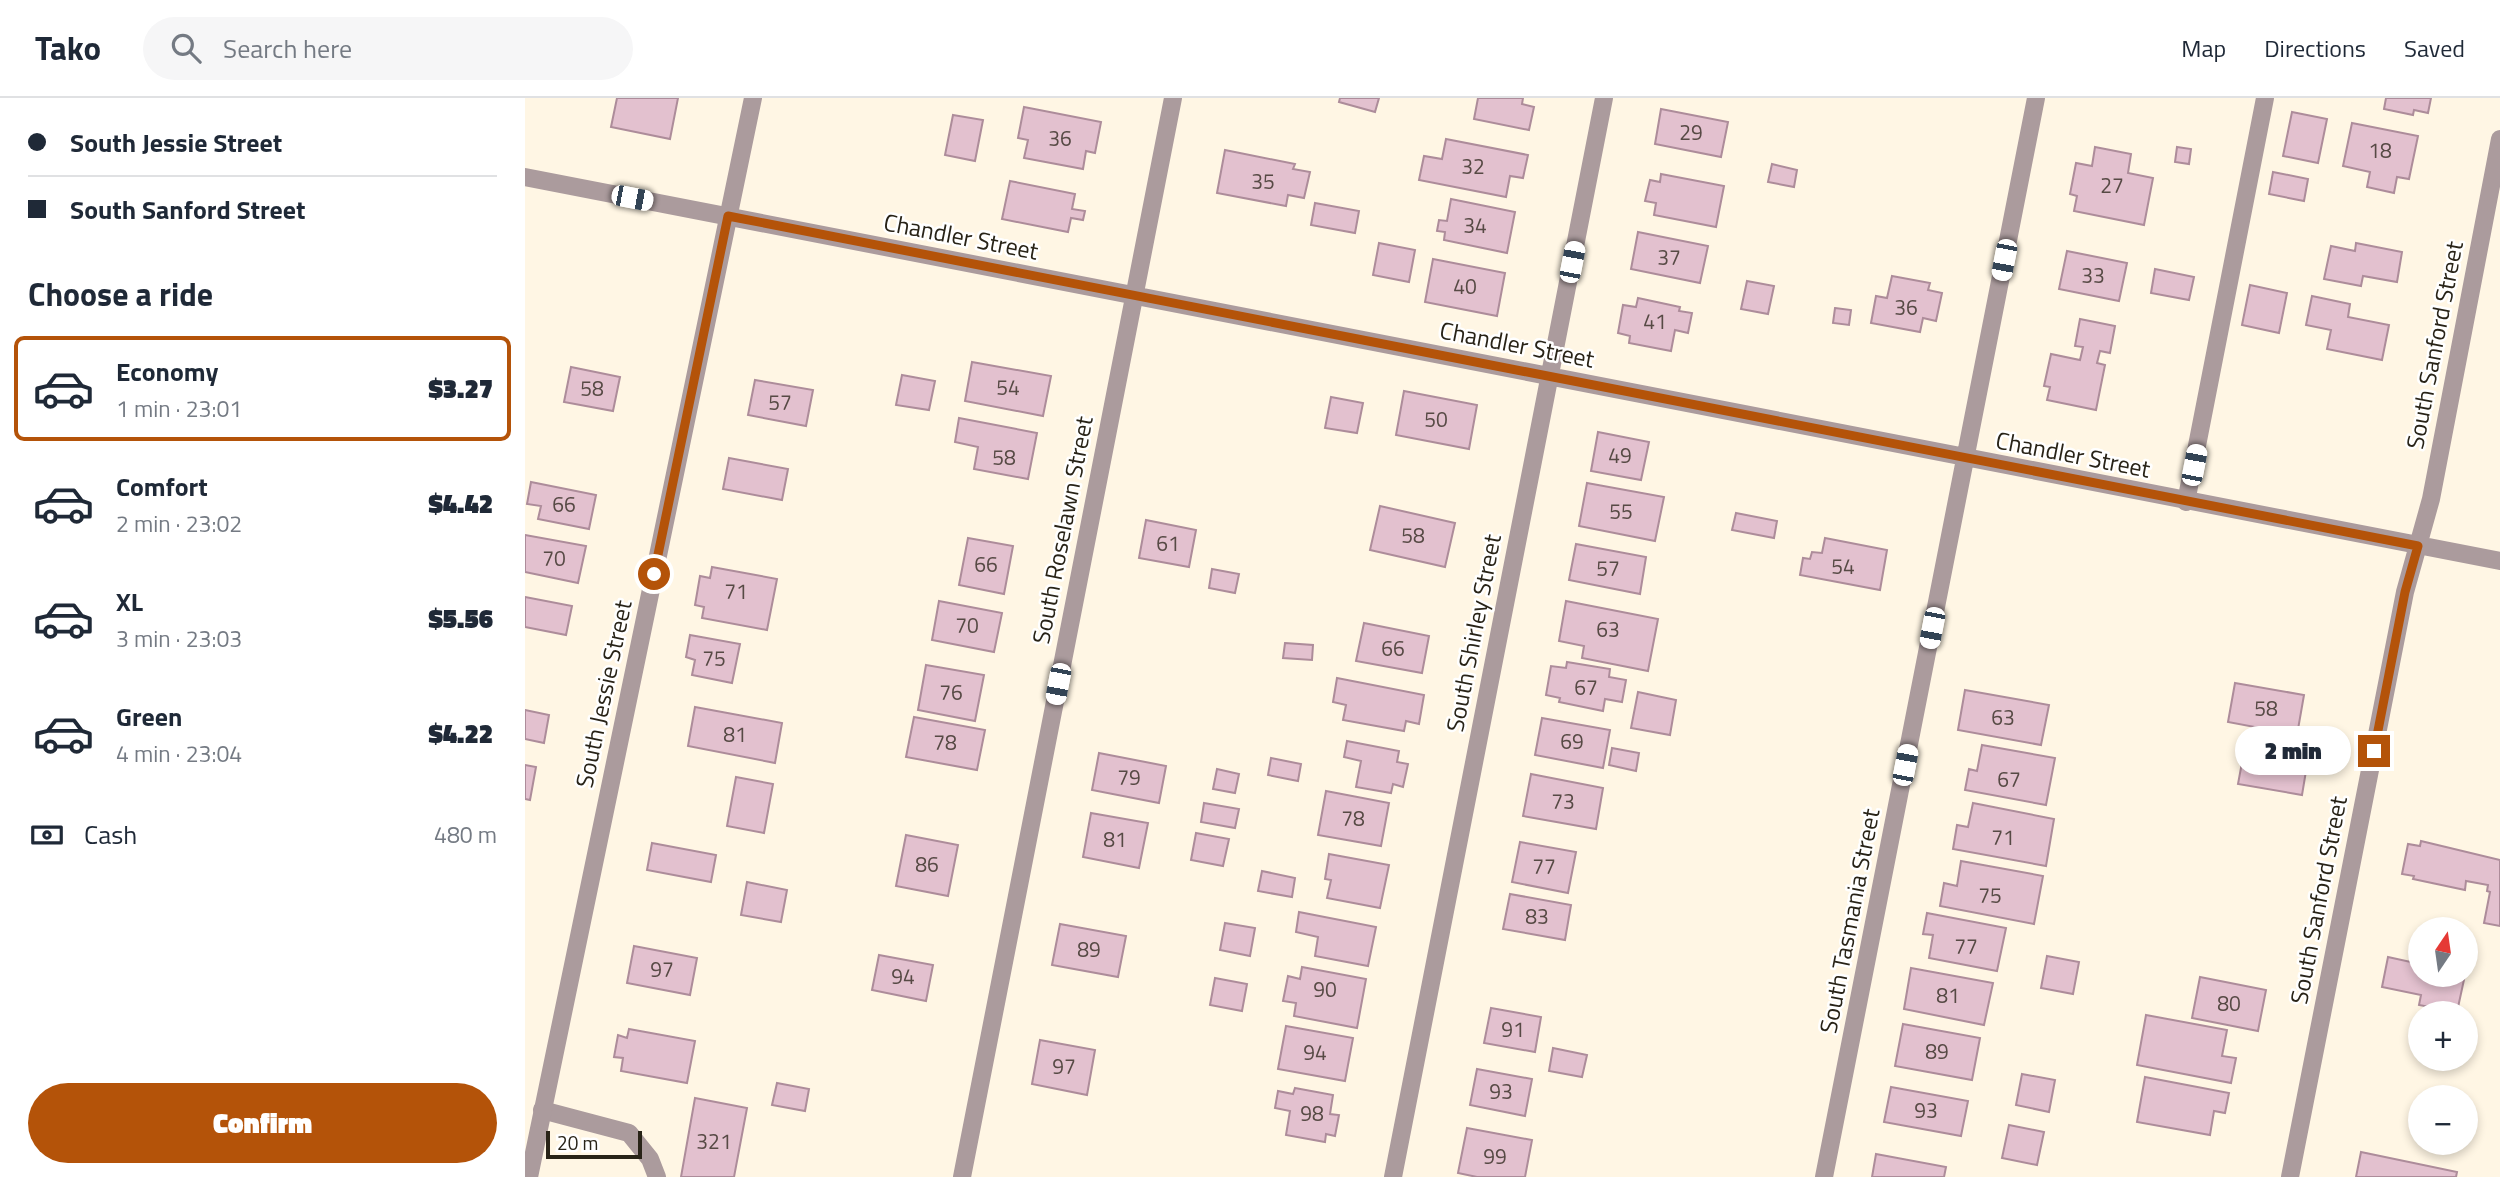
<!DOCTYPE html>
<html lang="en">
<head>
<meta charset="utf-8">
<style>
  :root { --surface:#fff; --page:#f6f6f7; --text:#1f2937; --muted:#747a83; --line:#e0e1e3; --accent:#b45309 }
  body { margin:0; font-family:"Titillium Web",sans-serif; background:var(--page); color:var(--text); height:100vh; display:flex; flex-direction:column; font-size:26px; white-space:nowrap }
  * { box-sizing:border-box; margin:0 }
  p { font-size:23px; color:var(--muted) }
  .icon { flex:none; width:38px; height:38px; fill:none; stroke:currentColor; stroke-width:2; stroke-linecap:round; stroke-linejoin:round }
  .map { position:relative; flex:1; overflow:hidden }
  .details { display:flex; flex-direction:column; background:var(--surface); width:525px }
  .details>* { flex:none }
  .hud { display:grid; align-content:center; height:154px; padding:0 28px; background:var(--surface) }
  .needle { width:46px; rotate:13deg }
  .buttons { position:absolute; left:1883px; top:819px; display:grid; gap:14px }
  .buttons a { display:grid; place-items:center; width:70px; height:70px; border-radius:50%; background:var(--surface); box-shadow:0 4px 10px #0003; font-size:35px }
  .scale { position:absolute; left:21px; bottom:18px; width:96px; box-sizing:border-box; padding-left:7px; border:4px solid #282317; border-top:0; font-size:19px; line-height:24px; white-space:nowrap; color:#282317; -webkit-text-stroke:5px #fff; paint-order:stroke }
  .end { position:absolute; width:32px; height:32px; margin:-16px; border:9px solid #b45309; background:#fff; box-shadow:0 0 0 4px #fff }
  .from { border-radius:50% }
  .bubble { position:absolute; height:49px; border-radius:24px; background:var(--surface); box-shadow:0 4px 10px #0003; font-size:23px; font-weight:800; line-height:49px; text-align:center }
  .car { position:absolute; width:21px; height:42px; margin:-21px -10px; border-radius:9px; box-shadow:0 0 5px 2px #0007; background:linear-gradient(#fff 24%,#345 0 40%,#fff 0 76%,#345 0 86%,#fff 0) }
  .hud b { display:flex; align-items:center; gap:24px; height:66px; font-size:26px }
  .hud b+b { border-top:2px solid var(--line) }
  .hud i { width:18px; height:18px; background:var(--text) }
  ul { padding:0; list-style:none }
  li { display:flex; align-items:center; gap:21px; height:105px; margin:0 14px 10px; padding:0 14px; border:4px solid transparent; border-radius:10px }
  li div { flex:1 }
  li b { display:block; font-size:26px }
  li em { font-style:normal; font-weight:800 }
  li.selected { border-color:var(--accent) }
  li>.icon { width:63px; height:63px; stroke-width:1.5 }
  h2 { padding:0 28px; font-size:32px; line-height:84px }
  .pay { display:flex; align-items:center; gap:18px; height:77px; padding:0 28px; font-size:26px }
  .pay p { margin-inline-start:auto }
  .cta { display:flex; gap:14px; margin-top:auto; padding:14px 28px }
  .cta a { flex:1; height:80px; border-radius:42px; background:var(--accent); color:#fff; font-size:28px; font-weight:800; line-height:80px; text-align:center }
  header { display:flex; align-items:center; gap:42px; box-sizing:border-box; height:98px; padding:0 35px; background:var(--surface); border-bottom:2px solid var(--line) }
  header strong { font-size:33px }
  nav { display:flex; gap:38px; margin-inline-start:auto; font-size:24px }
  .search { width:490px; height:63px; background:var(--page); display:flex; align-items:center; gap:18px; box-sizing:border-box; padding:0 24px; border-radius:38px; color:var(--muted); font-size:26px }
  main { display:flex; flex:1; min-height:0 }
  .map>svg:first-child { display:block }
  .building { fill:#e3c1cf; stroke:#ad8c9a; stroke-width:2 }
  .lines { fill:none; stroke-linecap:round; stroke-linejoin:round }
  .lane { stroke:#ab9b9d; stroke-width:18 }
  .street { stroke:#ab9b9d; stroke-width:18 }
  .route { stroke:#b45309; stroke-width:9 }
  .labels { text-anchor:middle; stroke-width:5; stroke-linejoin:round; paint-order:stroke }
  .number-label { font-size:21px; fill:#574a45 }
  .street-label { font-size:24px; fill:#282317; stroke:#fff }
</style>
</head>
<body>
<header>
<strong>Tako</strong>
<div class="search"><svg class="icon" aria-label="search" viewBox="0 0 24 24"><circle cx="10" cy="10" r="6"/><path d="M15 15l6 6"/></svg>Search here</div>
<nav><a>Map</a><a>Directions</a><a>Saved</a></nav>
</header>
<main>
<section class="details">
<div class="hud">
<b><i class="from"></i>South Jessie Street</b>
<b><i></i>South Sanford Street</b>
</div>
<h2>Choose a ride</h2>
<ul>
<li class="selected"><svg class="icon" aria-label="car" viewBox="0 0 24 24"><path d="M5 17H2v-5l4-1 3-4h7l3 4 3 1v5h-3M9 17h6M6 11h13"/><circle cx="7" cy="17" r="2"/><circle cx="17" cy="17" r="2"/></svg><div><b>Economy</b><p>1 min · 23:01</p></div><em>$3.27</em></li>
<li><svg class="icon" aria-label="car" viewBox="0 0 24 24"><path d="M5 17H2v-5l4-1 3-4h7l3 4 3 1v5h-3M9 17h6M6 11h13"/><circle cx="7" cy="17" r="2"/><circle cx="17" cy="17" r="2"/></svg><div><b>Comfort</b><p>2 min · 23:02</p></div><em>$4.42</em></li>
<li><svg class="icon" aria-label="car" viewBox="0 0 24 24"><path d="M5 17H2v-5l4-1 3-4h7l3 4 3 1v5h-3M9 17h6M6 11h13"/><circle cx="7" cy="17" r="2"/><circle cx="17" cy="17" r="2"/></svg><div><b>XL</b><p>3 min · 23:03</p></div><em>$5.56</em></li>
<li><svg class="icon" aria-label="car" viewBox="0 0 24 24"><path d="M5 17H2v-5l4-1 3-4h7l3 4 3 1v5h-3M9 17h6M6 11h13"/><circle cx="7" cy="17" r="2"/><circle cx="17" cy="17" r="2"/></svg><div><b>Green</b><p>4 min · 23:04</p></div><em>$4.22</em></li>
</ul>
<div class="pay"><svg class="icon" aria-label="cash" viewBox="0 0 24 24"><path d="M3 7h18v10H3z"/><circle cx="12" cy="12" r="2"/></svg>Cash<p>480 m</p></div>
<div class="cta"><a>Confirm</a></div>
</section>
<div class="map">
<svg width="1975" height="1079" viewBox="0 0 1975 1079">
  <rect width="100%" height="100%" fill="#fff6e4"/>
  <path class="building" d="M92 0H153L145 41 86 29Z
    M815 0H854L850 14 814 4Z
    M953 0H998L997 6 1009 9 1004 32 949 21Z
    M1861 0H1906L1903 15 1889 12 1888 17 1859 11Z
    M499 9 576 24 570 55 561 53 558 71 499 60 503 42 493 40Z
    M1136 11 1203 24 1196 59 1130 46Z
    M1767 14 1802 21 1793 65 1758 58Z
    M428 17 458 22 450 63 420 57Z
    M1827 25 1893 38 1884 81 1872 79 1869 95 1842 89 1845 74 1818 68Z
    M921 41 1003 57 998 80 985 78 981 99 894 82 899 58 917 61Z
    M1570 49 1606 56 1603 75 1628 80 1619 127 1549 113 1552 98 1545 96 1551 65 1567 68Z
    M1652 49 1666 51 1664 66 1650 64Z
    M700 52 770 66 768 71 785 74 779 100 763 97 761 108 692 95Z
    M1247 66 1272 72 1269 89 1243 84Z
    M1748 74 1783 81 1779 103 1744 96Z
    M1136 76 1199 88 1191 129 1129 117 1131 105 1120 103 1125 82 1135 84Z
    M485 83 550 96 547 111 560 113 558 122 546 120 543 134 477 121Z
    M926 101 990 114 982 155 919 142 920 134 912 133 914 122 922 123Z
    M790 105 834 113 830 135 786 127Z
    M1113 134 1183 148 1175 185 1106 171Z
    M854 145 890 152 884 184 848 177Z
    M1831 145 1877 154 1872 184 1838 178 1836 188 1799 181 1806 148 1830 153Z
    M1542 153 1602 165 1594 203 1534 191Z
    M908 161 980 175 972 218 900 204Z
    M1630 171 1669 179 1664 202 1626 195Z
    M1367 178 1405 185 1403 192 1417 195 1411 223 1398 220 1395 234 1346 225 1351 198 1362 200Z
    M1222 183 1249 188 1243 216 1216 211Z
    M1725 187 1762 195 1754 235 1717 227Z
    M1787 198 1825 206 1823 219 1864 227 1857 262 1802 251 1806 232 1781 227Z
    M1113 200 1155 209 1154 213 1167 215 1163 235 1150 232 1146 253 1104 245 1105 238 1093 235 1098 207 1111 209Z
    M1310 210 1326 212 1324 227 1308 225Z
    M1555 221 1590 228 1585 255 1575 253 1572 265 1580 267 1571 312 1522 302 1525 289 1519 288 1526 256 1555 262 1558 249 1550 248Z
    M447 264 526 278 518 318 440 303Z
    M46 269 95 279 88 313 39 304Z
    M377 277 410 283 404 312 371 307Z
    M230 282 288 292 281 328 223 317Z
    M879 293 952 307 944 351 871 337Z
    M806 299 838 305 832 335 800 330Z
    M434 320 512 335 503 381 449 371 453 349 430 344Z
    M1073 334 1124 344 1116 382 1066 373Z
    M204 360 263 371 257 402 198 391Z
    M6 384 71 397 64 431 13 421 16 408 2 406Z
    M1062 385 1139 399 1130 443 1054 428Z
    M855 408 930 425 920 469 845 452Z
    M1211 415 1252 423 1249 440 1207 432Z
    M621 422 671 432 664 469 614 460Z
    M0 437 61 448 53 485 0 474Z
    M443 440 488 448 479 496 434 487Z
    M1300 440 1362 452 1355 492 1275 477 1278 460 1285 461 1287 454 1297 455Z
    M1051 446 1121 459 1115 496 1044 482Z
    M187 469 252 481 242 532 177 520 179 509 170 507 175 478 185 480Z
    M687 471 714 476 710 495 684 490Z
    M0 499 47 508 41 537 0 529Z
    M414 503 477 515 469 554 407 542Z
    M1041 503 1133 521 1123 573 1057 560 1059 548 1034 543Z
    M839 525 904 538 897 575 831 563Z
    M165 537 215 546 207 585 167 577 170 562 161 559Z
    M760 545 788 547 787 562 758 560Z
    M1042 564 1085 571 1084 579 1101 582 1097 604 1080 601 1078 613 1034 604 1035 600 1021 597 1026 568 1041 570Z
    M401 567 459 577 450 623 393 612Z
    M812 580 899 597 894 626 881 623 879 633 818 622 821 607 808 604Z
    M1710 585 1779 597 1772 637 1703 624Z
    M1440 592 1524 607 1516 647 1433 632Z
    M1113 594 1151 602 1145 637 1106 630Z
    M170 609 257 625 250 665 163 648Z
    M0 612 24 617 19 645 0 641Z
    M389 619 460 632 452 672 381 659Z
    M1017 620 1085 632 1078 670 1010 657Z
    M822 643 874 653 872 664 883 666 878 689 868 686 866 695 831 689 836 663 819 659Z
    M1721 643 1784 655 1777 697 1713 686Z
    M1457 647 1530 660 1521 707 1440 692 1444 671 1452 673Z
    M1087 650 1114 655 1111 673 1084 667Z
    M574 655 641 668 634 705 567 692Z
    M746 660 776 666 773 683 743 677Z
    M0 667 11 669 5 702 0 701Z
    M692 671 714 676 710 695 688 691Z
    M1006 676 1078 690 1071 731 998 718Z
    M211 679 248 686 239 735 202 728Z
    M801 693 864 705 856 748 793 737Z
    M679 705 714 711 710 730 676 724Z
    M1448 705 1529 721 1521 768 1428 751 1432 727 1443 729Z
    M566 715 623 725 614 770 558 759Z
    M671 735 704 741 698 768 666 762Z
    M381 737 433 747 423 798 371 788Z
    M1896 743 1975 762V828L1959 825 1965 794 1962 793 1963 787 1941 783 1940 792 1888 781 1889 778 1877 776 1883 746 1895 748Z
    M995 744 1051 754 1043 795 987 784Z
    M127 745 191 757 186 784 122 772Z
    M804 756 864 767 855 810 802 800 806 782 800 781Z
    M1436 763 1518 778 1509 826 1415 808 1419 785 1432 788Z
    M737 773 770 780 767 799 733 793Z
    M222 784 262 792 256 824 216 817Z
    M985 796 1046 807 1040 842 978 831Z
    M774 814 851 829 843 868 790 858 793 839 771 834Z
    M1402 815 1481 830 1472 873 1404 860 1408 837 1398 836Z
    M700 825 730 830 725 858 695 852Z
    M535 826 601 838 593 879 527 867Z
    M109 848 172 860 165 897 102 885Z
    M354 857 408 867 401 903 347 892Z
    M1522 858 1554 864 1548 896 1516 890Z
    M1863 859 1895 866V877H1940L1932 914 1894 907 1896 897 1857 889Z
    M777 869 841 881 832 930 769 918 771 905 758 903 763 878 775 881Z
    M1386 870 1468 885 1459 927 1379 911Z
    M1675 879 1741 892 1733 933 1667 920Z
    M690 880 722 886 717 913 685 907Z
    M966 910 1016 919 1010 954 959 945Z
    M1621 917 1702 932 1697 958 1711 960 1706 985 1612 967Z
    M1378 926 1455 940 1447 982 1370 968Z
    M761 928 828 940 820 983 753 971Z
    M104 931 170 943 162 985 96 973 98 960 89 959 93 937 102 940Z
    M515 942 570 952 562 997 507 986Z
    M1028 950 1062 957 1057 979 1024 973Z
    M952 971 1007 981 1000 1018 945 1007Z
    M1497 976 1530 982 1524 1014 1491 1007Z
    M1620 979 1704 995 1700 1015 1689 1013 1685 1037 1612 1024Z
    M252 985 284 991 280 1013 247 1007Z
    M1366 989 1443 1003 1436 1038 1359 1024Z
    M770 990 808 997 805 1016 814 1017 810 1038 801 1036 800 1044 761 1037 765 1013 750 1010 753 993 768 996Z
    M170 1000 222 1010 209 1079H156Z
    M1484 1027 1519 1034 1512 1067 1477 1060Z
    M942 1030 1007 1042 1000 1079H952L933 1075Z
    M1836 1054 1932 1074 1931 1079H1831Z
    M1351 1056 1421 1069 1419 1079H1347Z"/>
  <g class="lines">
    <path class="lane" d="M1661 404 1740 0
      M17 1012 104 1035 125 1061 132 1079"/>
    <path class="street" d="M0 79 1975 463
      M4 1079 228 0
      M437 1079 648 0
      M868 1079 1079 0
      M1299 1079 1511 0
      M1765 1079 1880 494 1906 401 1975 41"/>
  </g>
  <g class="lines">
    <path class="route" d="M129 476 203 118 1893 448 1880 494 1849 653"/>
  </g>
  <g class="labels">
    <g class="number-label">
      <text x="1166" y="42">29</text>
      <text x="535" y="48">36</text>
      <text x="1855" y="60">18</text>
      <text x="948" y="76">32</text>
      <text x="738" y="91">35</text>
      <text x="1587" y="95">27</text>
      <text x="950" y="135">34</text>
      <text x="1144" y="167">37</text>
      <text x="1568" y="185">33</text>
      <text x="940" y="196">40</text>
      <text x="1381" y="217">36</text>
      <text x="1130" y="231">41</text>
      <text x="483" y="297">54</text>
      <text x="67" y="298">58</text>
      <text x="255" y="312">57</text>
      <text x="911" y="329">50</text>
      <text x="1095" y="365">49</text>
      <text x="479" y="367">58</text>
      <text x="39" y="414">66</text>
      <text x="1096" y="421">55</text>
      <text x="888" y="445">58</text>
      <text x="643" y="453">61</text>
      <text x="29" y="468">70</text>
      <text x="461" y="474">66</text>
      <text x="1318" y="476">54</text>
      <text x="1083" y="478">57</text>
      <text x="211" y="501">71</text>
      <text x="442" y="535">70</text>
      <text x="1083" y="539">63</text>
      <text x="868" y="558">66</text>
      <text x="189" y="568">75</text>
      <text x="1061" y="597">67</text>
      <text x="426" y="602">76</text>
      <text x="1741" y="618">58</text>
      <text x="1478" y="627">63</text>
      <text x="210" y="644">81</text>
      <text x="1047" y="651">69</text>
      <text x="420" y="652">78</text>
      <text x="604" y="687">79</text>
      <text x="1484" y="689">67</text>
      <text x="1038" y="711">73</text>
      <text x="828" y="728">78</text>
      <text x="1478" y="747">71</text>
      <text x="590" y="749">81</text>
      <text x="402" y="774">86</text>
      <text x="1019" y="776">77</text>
      <text x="1465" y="805">75</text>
      <text x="1012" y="826">83</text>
      <text x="1441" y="856">77</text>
      <text x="564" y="859">89</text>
      <text x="137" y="879">97</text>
      <text x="378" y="886">94</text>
      <text x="800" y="899">90</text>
      <text x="1423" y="905">81</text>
      <text x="1704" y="913">80</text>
      <text x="988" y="939">91</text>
      <text x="1412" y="961">89</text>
      <text x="790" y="962">94</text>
      <text x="539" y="976">97</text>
      <text x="976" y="1001">93</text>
      <text x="1401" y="1020">93</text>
      <text x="787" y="1023">98</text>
      <text x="189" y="1051">321</text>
      <text x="970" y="1066">99</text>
    </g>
    <g class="street-label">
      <text transform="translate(436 139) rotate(11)" y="8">Chandler Street</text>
      <text transform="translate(992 247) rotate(11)" y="8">Chandler Street</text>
      <text transform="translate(1910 247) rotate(-79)" y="8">South Sanford Street</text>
      <text transform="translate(1548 357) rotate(11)" y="8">Chandler Street</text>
      <text transform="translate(538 432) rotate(-79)" y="8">South Roselawn Street</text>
      <text transform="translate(949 535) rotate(-79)" y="8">South Shirley Street</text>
      <text transform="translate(79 596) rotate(-78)" y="8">South Jessie Street</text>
      <text transform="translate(1794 802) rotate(-79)" y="8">South Sanford Street</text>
      <text transform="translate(1325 823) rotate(-79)" y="8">South Tasmania Street</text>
    </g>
  </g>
</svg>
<div class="buttons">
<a><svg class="needle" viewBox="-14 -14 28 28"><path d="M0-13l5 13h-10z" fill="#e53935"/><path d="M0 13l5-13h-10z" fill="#747a83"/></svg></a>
<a>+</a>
<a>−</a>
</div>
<div class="scale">20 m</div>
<i class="end from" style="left:129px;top:476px"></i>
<i class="end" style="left:1849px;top:653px"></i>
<div class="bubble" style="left:1710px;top:628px;width:116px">2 min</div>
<i class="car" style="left:107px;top:100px;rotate:101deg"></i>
<i class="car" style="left:1479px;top:162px;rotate:191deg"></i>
<i class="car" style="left:1047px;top:164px;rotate:11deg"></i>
<i class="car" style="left:1669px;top:367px;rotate:11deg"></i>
<i class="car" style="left:1407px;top:530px;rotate:191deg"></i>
<i class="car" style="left:533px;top:586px;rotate:191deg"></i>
<i class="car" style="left:1380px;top:667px;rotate:11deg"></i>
</div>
</main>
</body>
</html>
